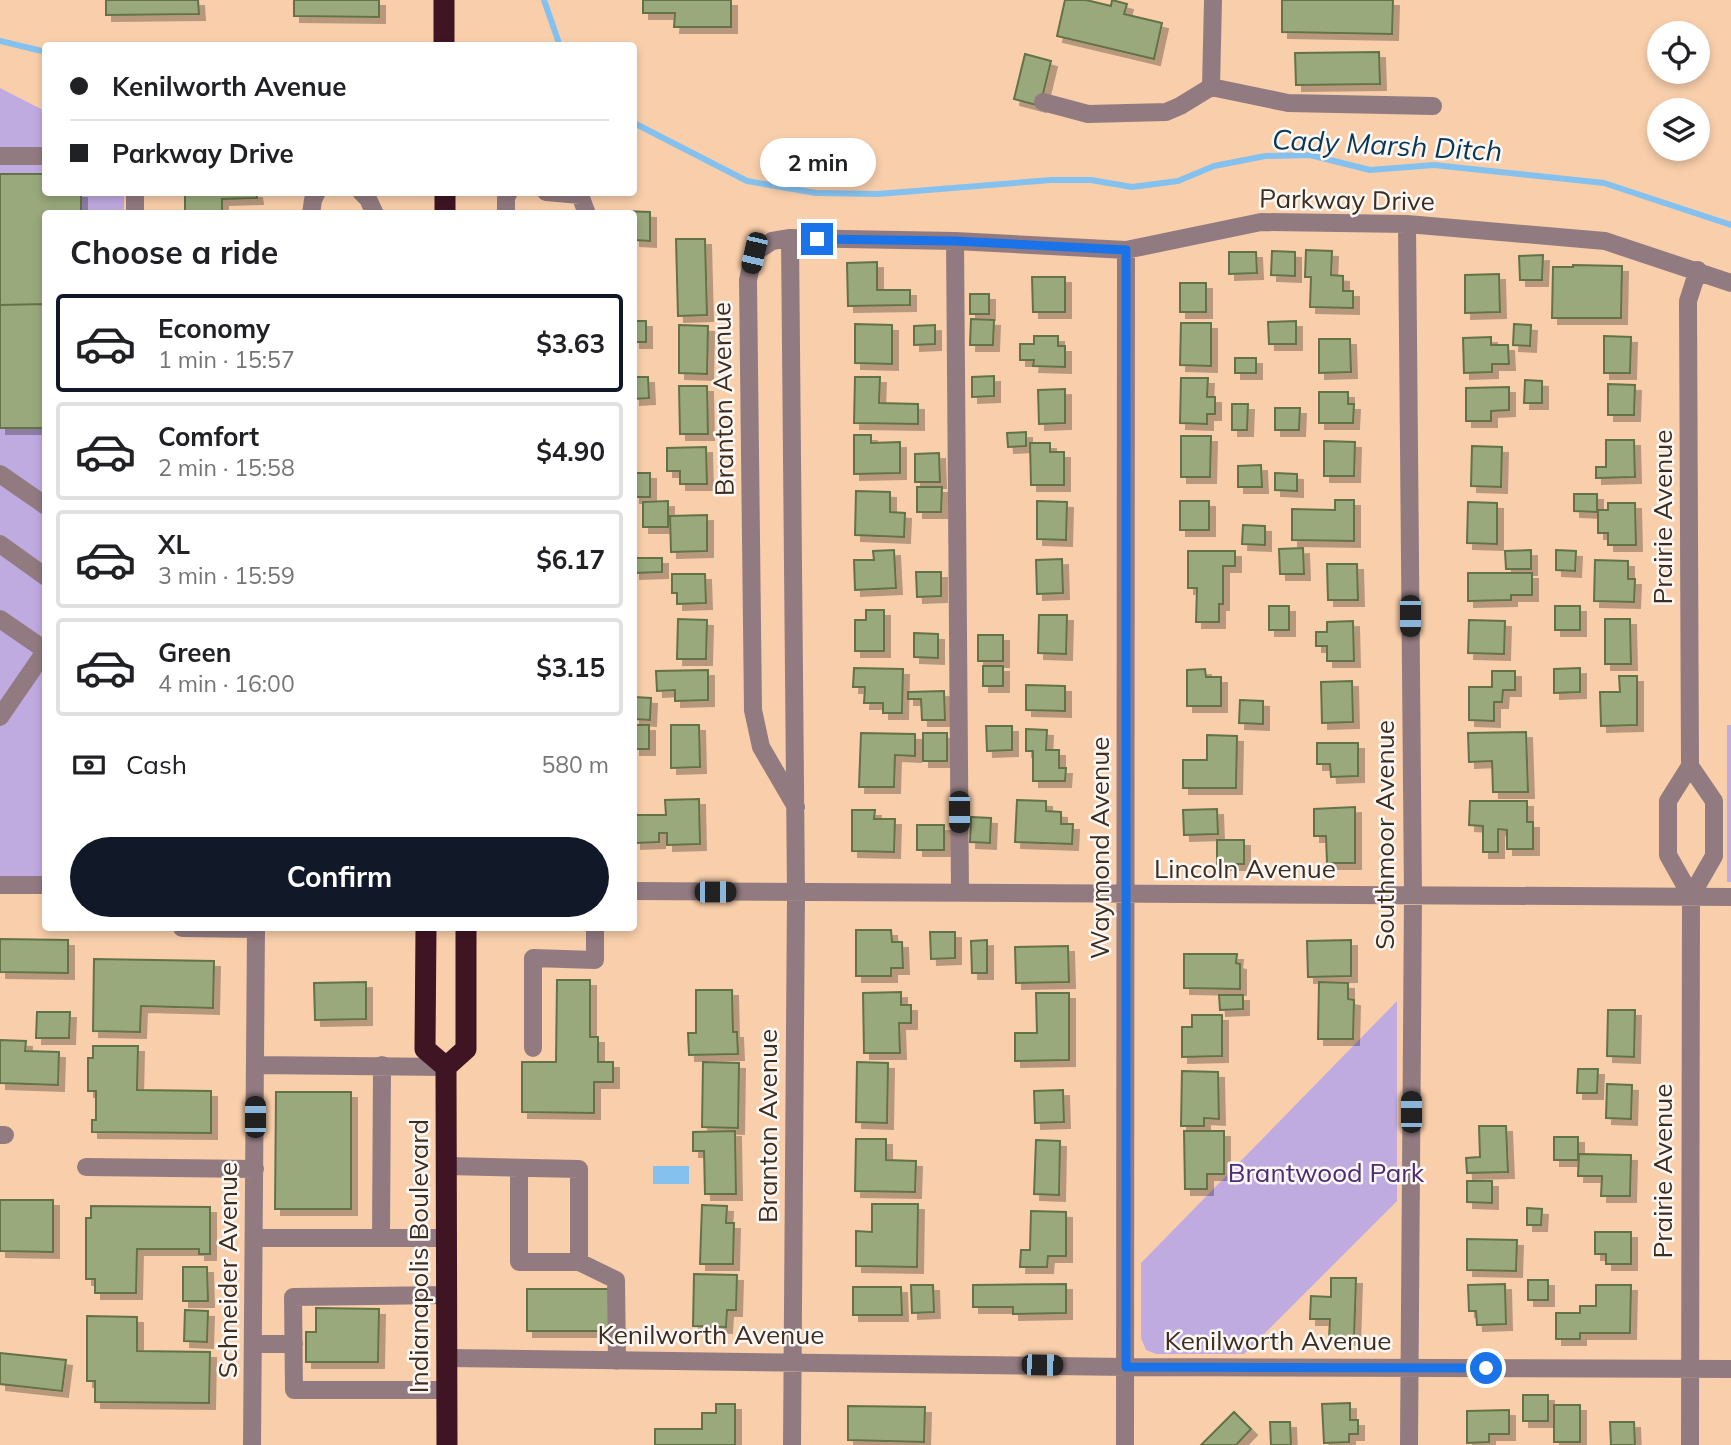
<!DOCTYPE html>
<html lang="en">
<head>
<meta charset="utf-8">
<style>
  :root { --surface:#fff; --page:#f2f2f2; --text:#202124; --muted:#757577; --line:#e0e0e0; --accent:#111827 }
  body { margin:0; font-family:Mulish,sans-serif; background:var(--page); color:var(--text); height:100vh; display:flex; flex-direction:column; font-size:26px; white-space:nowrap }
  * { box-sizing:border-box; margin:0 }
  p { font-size:23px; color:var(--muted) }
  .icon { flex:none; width:38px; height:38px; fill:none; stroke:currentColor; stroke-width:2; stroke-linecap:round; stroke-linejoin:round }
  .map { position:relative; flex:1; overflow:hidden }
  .panel { position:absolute; left:42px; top:210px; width:595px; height:721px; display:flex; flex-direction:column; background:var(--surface); border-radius:7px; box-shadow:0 4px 10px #0003 }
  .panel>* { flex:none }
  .hud { position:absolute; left:42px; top:42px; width:595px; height:154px; border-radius:7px; box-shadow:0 4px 10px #0003; display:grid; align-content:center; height:154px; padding:0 28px; background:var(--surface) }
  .controls { position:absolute; left:1647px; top:21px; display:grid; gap:14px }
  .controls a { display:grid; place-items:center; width:63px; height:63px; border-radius:50%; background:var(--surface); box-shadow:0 4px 10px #0003; font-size:35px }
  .end { position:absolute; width:32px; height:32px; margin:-16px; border:9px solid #1a73e8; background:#fff; box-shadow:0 0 0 4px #fff }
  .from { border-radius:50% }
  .bubble { position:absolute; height:49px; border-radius:24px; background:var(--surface); box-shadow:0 4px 10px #0003; font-size:23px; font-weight:700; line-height:49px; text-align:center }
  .car { position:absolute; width:21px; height:42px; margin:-21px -10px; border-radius:9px; box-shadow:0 0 5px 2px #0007; background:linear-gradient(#222 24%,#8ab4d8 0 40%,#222 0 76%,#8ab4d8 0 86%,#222 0) }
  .hud b { display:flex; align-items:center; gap:24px; height:66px; font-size:26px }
  .hud b+b { border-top:2px solid var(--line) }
  .hud i { width:18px; height:18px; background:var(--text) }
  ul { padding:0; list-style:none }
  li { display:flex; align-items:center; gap:21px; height:98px; margin:0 14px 10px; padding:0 14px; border:4px solid var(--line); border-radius:7px }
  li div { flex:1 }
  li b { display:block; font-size:26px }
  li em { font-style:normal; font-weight:700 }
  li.active { border-color:var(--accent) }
  li>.icon { width:63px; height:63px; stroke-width:1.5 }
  h2 { padding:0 28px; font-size:32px; line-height:84px }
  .pay { display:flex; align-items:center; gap:18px; height:77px; padding:0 28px; font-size:26px }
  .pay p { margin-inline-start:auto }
  .cta { display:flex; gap:14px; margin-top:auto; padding:14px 28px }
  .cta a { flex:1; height:80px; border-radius:42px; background:var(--accent); color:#fff; font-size:28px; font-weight:700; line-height:80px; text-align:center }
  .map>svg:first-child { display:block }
  .green { fill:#c0abe1 }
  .water { fill:#85c1ef }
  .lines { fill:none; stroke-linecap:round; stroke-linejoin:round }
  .stream { stroke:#85c1ef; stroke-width:6 }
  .building { fill:#9aa97b; stroke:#647246; stroke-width:2; filter:url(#shadow) }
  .minor { stroke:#927b80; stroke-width:18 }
  .highway { stroke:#3f1523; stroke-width:21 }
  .route { stroke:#1a73e8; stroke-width:9 }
  .labels { text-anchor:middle; stroke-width:5; stroke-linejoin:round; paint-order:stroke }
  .street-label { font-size:26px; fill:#3d2d1f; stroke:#fdf8f5 }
  .park-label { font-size:26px; fill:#4e2c75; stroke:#fdf8f5 }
  .water-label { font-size:28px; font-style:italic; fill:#083857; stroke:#fdf8f5 }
</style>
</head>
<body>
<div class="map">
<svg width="1731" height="1445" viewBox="0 0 1731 1445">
  <defs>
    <filter id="shadow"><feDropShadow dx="6" dy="6" stdDeviation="0" flood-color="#0004"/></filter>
  </defs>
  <rect width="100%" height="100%" fill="#f9cfab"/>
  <path class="green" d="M0 88 45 111 46 192 124 193V213L46 214 45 877H0Z
    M1727 725H1731V882H1727Z
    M1397 1001V1201L1244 1354H1156L1146 1350 1141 1338V1263Z"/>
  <path class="water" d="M653 1166H689V1184H653Z"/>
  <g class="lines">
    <path class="stream" d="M544 0 560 46
      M0 41 46 52
      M634 123 747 181 816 193 878 194 1051 180H1091L1132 187 1178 181 1214 166 1265 156 1310 155 1370 170 1434 165 1604 183 1731 225"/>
  </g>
  <path class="building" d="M106 0H198L199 14 106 15Z
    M294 0H379V17L294 16Z
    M643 0H731V27H674L675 13H643Z
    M1065 0H1086L1111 6 1112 0 1127 4 1124 14 1162 23 1154 59 1057 36Z
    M1282 0H1393L1392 34 1282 32Z
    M1379 52 1380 84 1296 85 1295 53Z
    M1025 54 1051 61 1040 106 1014 99Z
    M0 174H46V192H81V214H46V304L0 305Z
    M185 192H256L257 198 222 199V211L185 212Z
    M623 211 650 212V241L634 240V214H623Z
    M676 239H705L707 315 678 316Z
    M1306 250 1332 251 1331 275 1343 276V291H1353V308L1310 307 1311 277H1305Z
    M1272 251 1295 252V276L1271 275Z
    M1229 252H1256L1257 273 1229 274Z
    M1543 255 1542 280H1520L1519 256Z
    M877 262V290H910V305L848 306 847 263Z
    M1573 265 1622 266 1621 318H1552L1553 267H1573Z
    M1499 274 1500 312 1465 313V275Z
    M1032 277H1065V312H1033Z
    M1180 283H1206V312H1180Z
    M970 294H989V314H970Z
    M46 304V428H0V305Z
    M971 319 994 320 993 345H970Z
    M634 321H646V342H634Z
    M1296 321V344H1269L1268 322Z
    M1181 323H1211V366L1180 365Z
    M855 324 892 325V364L855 363Z
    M1514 324 1531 325 1530 346 1513 345Z
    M679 325 708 326 707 374 679 373Z
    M935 325V344L914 345V326Z
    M1034 336H1058V346H1065V367L1033 366 1034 360H1020V344H1034Z
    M1604 336 1631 337 1630 373H1604Z
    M1491 337V345H1508L1509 364H1492V372L1464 373 1463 338Z
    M1319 339H1350L1351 372 1319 373Z
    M1235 358H1256V373H1235Z
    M994 376V396L972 397V377Z
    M634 377H648L649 398 634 399Z
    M855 377H880L879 403 918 404V424L854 423Z
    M1181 378H1208L1207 397H1215V414H1207V424L1180 423Z
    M1525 380 1542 381V403H1524Z
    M1608 384 1635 385 1634 415H1608Z
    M679 386H707L708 434H680Z
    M1509 387V410L1491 411V421H1466V388Z
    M1065 389V423L1039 424 1038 390Z
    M1319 392H1348V404H1354L1353 423H1319Z
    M1232 404H1248L1247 430H1232Z
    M1275 408H1300L1299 430H1275Z
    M1026 432V446L1008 447 1007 433Z
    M854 435H871V443L900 442V473L854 474Z
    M1181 436H1211L1210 477H1181Z
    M1606 440H1634L1635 477 1596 478V467H1606Z
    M1324 441 1355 442 1354 476H1324Z
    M1030 443H1050V452H1064V485H1031Z
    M1472 446 1502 447 1501 487 1471 486Z
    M706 447 707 484H680V471H667V448Z
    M939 453 940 482H915V454Z
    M1261 465 1262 487H1238V466Z
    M634 473H650V497H634Z
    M1275 473 1297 474V491L1275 490Z
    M917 487H942L941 512H917Z
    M856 491 890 492V512L905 513 904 537 855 535Z
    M1574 494H1597V512L1574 511Z
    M1335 500H1354V541L1292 540V509L1335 510Z
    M668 501V527H643V502Z
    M1037 501 1067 502 1066 540 1037 539Z
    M1180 501H1209V530H1180Z
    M1468 502 1497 503V544L1467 543Z
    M1608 503H1635L1636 545H1608V533H1598V510H1608Z
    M707 515V551L671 552 670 516Z
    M1243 525 1265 526V545L1242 544Z
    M1303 548 1304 574H1280L1279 549Z
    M894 550 896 588 855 590 854 560H874L873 551Z
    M1531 550V569H1506L1505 551Z
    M1556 550 1576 551 1575 571 1556 570Z
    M1188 551H1235V566H1223V604H1219V622H1196L1197 588H1188Z
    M634 558H662V572L634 573Z
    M1062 559 1063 593 1037 594 1036 560Z
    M1595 560 1628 561V579H1635L1634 602 1594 601Z
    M1327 564H1357L1358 600H1328Z
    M916 572H941V596L917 597Z
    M1468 573H1532V595H1511V600L1468 601Z
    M672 574H705L706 603 677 604V593H672Z
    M1269 606H1289V630H1269Z
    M1555 606H1580V630H1555Z
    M866 610H884V651H855V620H866Z
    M1039 615H1067L1066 654 1038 653Z
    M678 619 707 620 706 659H677Z
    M1605 619H1630L1631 664H1605Z
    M1469 620 1505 621 1504 654 1468 653Z
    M1353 621 1354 661H1327V646H1316V632H1327V622Z
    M914 633 938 634V658L914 657Z
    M978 635H1003V661H978Z
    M983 666H1003V686H983Z
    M854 668 903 669 902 713H883V703H864L865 687H853Z
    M1580 668V692L1554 693V669Z
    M1205 669 1206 677H1221V706H1187V670Z
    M708 670V700L675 701V690L657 691 656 671Z
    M1492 671H1515V690H1503L1502 702H1494V721L1469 720V687H1492Z
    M1619 676H1637V725L1601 726 1600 692H1620Z
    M1352 681 1353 722 1322 723 1321 682Z
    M1026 685 1065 686V711L1026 710Z
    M944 691 945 720H922L921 699H908V692Z
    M634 697 651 698 650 720 634 719Z
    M1240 700 1263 701V724L1239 723Z
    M634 725H649V749H634Z
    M671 725H699L700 767 671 768Z
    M986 726H1012V750L987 751Z
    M1026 729 1047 730 1046 750H1059V768H1066L1065 781H1033V751H1026Z
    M1526 732 1528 792H1493L1492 761 1469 762 1468 733Z
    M861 733 915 734V756L895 755 894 787H859Z
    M923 733H947V761H923Z
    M1207 735 1237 736 1236 788H1183V760H1207Z
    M1317 743H1358V776L1331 777 1330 764H1317Z
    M699 799 700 844 667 845V833H659V842L635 843V815H666L665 800Z
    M1017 800 1046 801V811L1061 812V824H1073L1072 844 1015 842Z
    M1470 801H1527V822H1533V849H1507V830L1498 829V852H1483V826L1469 825Z
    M1355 807V863H1327L1326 836H1314V809Z
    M1217 809 1218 834 1184 835 1183 810Z
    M852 810H875L874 819H895L894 852 852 851Z
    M971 817 991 818 990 843 970 842Z
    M917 825H944V850H917Z
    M1217 840H1244V864H1217Z
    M856 930H891L892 942H902L903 968H891V976H856Z
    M930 932H955V958L931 959Z
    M0 939 68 940V973L0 972Z
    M987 940V973H972L971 941Z
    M1351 940V976L1308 977 1307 941Z
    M1068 946 1069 982 1016 983 1015 947Z
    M1184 954H1237L1236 963 1240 964V989L1184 988Z
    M94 959 214 961 213 1008 141 1006 140 1032 93 1031Z
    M557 980H590V1037H598V1062H613V1082H594V1113L522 1112V1062H556Z
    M366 982V1019L315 1020 314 983Z
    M1319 982 1348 983V999L1354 1000 1353 1039H1318Z
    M696 990H732L733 1032H737L738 1054 689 1055 688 1033H696Z
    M901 992V1005H911V1023H899L900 1053H864L863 993Z
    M1036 993H1069V1060L1015 1061V1033H1037Z
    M1219 995H1243V1009L1220 1010Z
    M1608 1010H1635L1634 1057 1607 1056Z
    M37 1012H70L69 1038H36Z
    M1192 1015H1222V1056L1182 1057V1027H1192Z
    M0 1040 26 1041 25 1051 59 1052 58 1085 0 1083Z
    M93 1046H138L137 1090 211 1091V1133L92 1132V1120H96V1091H88V1058H93Z
    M703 1062 739 1063 738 1128 702 1127Z
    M857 1062 888 1063 887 1123 856 1122Z
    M1578 1069H1598L1597 1093H1577Z
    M1182 1071 1218 1072 1219 1119 1204 1118V1126H1181Z
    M1607 1084 1632 1085 1631 1119 1606 1118Z
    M1063 1090 1064 1122 1035 1123 1034 1091Z
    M276 1092H351V1209H275Z
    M1479 1126H1506L1508 1172 1467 1173 1466 1158 1480 1157Z
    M735 1131 736 1194H705L704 1151H693V1132Z
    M1184 1131H1224V1174H1207V1189H1185Z
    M1554 1137H1578V1160H1554Z
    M856 1139H886V1160L916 1161 915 1192 855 1191Z
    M1036 1140 1060 1141 1059 1195 1034 1194Z
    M1579 1154 1631 1155 1630 1196H1601L1602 1176H1578Z
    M1467 1181H1492V1203L1467 1202Z
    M0 1200H53V1252L0 1251Z
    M872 1204H918L917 1267 856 1266V1231L872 1232Z
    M702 1205 727 1206 726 1223H734L733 1264H700Z
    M91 1206 210 1207V1254H199V1249H137L136 1293H95V1279H86V1218H91Z
    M1527 1208 1542 1209 1541 1225H1527Z
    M1031 1211 1066 1212V1256H1048L1047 1267H1020L1021 1250H1030Z
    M1595 1232H1631V1264H1606V1254H1595Z
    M1467 1239 1517 1240 1516 1271 1467 1270Z
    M183 1267H207L208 1301H183Z
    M694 1274 737 1275 736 1310H727L726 1327 693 1326Z
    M1331 1278H1356L1354 1339 1329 1338 1330 1319H1310L1311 1296 1331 1297Z
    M1528 1280H1548V1300H1528Z
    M1066 1284V1313L1013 1314V1307H973V1285Z
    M1505 1284 1506 1324 1477 1325 1476 1311H1469L1468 1285Z
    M911 1285H933L934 1312 912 1313Z
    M1596 1285H1631L1630 1333H1580V1339H1556V1313H1580V1306H1596Z
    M853 1287H901L902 1315H853Z
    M527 1289H609V1331H527Z
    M316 1308 379 1309 378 1362H306V1332H316Z
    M185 1310 208 1311 207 1342 184 1341Z
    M87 1316 137 1317V1351L210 1352 209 1403 95 1402V1381H87Z
    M0 1353 66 1360 62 1391 0 1384Z
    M1523 1395H1548V1421H1523Z
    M1350 1403V1420H1358V1434H1349V1442L1324 1443 1322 1404Z
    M716 1404H735V1445H655V1429H702V1413H716Z
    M1554 1405H1580V1442H1554Z
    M848 1406 925 1407 924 1442 848 1440Z
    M1509 1410V1434H1489V1442L1467 1443V1411Z
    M1234 1412 1251 1429 1236 1445H1201Z
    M1270 1422H1290L1291 1445H1271Z
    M1610 1422H1634L1635 1445H1611Z"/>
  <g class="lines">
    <path class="minor" d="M1211 87 1213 0
      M1043 102 1088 114 1166 112 1180 106 1211 87 1288 103 1433 106
      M0 156H46
      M135 192V214
      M361 192 368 199 375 214
      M546 192 580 195 587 214
      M311 214 313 200 317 192
      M506 214V198L509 192
      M1407 224 1413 896 1409 1445
      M790 238 796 893 792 1445
      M955 241 960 893
      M0 474 46 506
      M0 544 46 577
      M0 619 45 650
      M0 717 46 650
      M1690 766 1714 801V856L1691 896
      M796 807 761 747 753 710 748 280 754 253 772 241 790 238 955 241 1126 250 1261 222 1407 224 1605 241 1731 283
      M0 885H46
      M634 891 1731 897
      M182 928 256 929
      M533 1048V958L595 960V928
      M255 1065 446 1067
      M0 1135H5
      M447 1166 579 1169V1262H519V1169
      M86 1167 255 1169
      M381 1237 382 1065
      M254 1238H447
      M579 1262 616 1280 617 1361
      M253 1344H294
      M447 1358 1126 1367 1731 1369
      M447 1390H294L293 1297 447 1295
      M252 1445 256 928
      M1125 1445 1126 250
      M1690 1445 1691 896 1668 855V801L1690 766 1688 301 1698 270"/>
    <path class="highway" d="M444 0V46
      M445 192V214
      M426 928 425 1049 446 1067
      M447 1445 446 1067 466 1049V928"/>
  </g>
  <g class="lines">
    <path class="route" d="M817 239 955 241 1126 250V1367L1486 1368"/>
  </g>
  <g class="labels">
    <g class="street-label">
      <text transform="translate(1347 200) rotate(1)" y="9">Parkway Drive</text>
      <text transform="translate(723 399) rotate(-91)" y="9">Branton Avenue</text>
      <text transform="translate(1663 517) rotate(-90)" y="9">Prairie Avenue</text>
      <text transform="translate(1385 835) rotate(-90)" y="9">Southmoor Avenue</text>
      <text transform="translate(1100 848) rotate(-90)" y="9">Waymond Avenue</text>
      <text x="1245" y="878">Lincoln Avenue</text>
      <text transform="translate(768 1126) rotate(-90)" y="9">Branton Avenue</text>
      <text transform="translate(1663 1171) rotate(-90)" y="9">Prairie Avenue</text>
      <text transform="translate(419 1256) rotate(-90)" y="9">Indianapolis Boulevard</text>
      <text transform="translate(228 1270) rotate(-90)" y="9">Schneider Avenue</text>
      <text x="711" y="1344">Kenilworth Avenue</text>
      <text x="1278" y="1350">Kenilworth Avenue</text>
    </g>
    <g class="park-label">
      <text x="1326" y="1182">Brantwood Park</text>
    </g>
    <g class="water-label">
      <text transform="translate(1387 145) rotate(3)" y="10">Cady Marsh Ditch</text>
    </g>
  </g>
</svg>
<div class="controls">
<a><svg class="icon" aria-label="locate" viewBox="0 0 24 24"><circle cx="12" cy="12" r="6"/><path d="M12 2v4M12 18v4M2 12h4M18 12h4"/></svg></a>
<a><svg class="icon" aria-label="layers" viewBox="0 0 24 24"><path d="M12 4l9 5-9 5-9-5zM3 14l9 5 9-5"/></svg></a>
</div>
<i class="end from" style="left:1486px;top:1368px"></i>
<i class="end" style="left:817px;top:239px"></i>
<div class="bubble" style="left:760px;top:138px;width:116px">2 min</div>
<i class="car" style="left:754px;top:253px;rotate:193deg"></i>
<i class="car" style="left:1410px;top:616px;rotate:180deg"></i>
<i class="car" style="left:959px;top:812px;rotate:180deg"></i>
<i class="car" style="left:715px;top:892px;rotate:90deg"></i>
<i class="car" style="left:1411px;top:1112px;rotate:0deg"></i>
<i class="car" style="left:255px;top:1117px;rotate:0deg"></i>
<i class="car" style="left:1042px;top:1365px;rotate:91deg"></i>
<div class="hud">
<b><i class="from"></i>Kenilworth Avenue</b>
<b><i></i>Parkway Drive</b>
</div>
<section class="panel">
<h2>Choose a ride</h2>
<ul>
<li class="active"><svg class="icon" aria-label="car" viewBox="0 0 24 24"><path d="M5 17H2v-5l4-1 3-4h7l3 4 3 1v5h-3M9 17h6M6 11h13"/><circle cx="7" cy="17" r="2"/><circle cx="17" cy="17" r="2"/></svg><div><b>Economy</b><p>1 min · 15:57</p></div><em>$3.63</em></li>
<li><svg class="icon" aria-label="car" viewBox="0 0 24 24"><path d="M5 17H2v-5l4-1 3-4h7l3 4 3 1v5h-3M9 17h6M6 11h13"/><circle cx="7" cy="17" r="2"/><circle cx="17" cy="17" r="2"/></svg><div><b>Comfort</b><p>2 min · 15:58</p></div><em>$4.90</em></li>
<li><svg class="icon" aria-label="car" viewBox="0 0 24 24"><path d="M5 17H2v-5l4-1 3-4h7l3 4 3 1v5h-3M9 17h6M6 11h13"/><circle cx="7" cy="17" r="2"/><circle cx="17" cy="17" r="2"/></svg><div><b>XL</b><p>3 min · 15:59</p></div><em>$6.17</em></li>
<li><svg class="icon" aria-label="car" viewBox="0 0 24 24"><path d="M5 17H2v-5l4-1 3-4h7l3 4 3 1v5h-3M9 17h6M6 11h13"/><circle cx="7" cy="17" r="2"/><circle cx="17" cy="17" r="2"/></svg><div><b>Green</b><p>4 min · 16:00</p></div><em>$3.15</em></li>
</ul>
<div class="pay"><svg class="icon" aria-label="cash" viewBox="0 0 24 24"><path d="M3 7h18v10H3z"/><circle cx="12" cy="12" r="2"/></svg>Cash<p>580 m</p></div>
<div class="cta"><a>Confirm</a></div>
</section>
</div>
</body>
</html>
